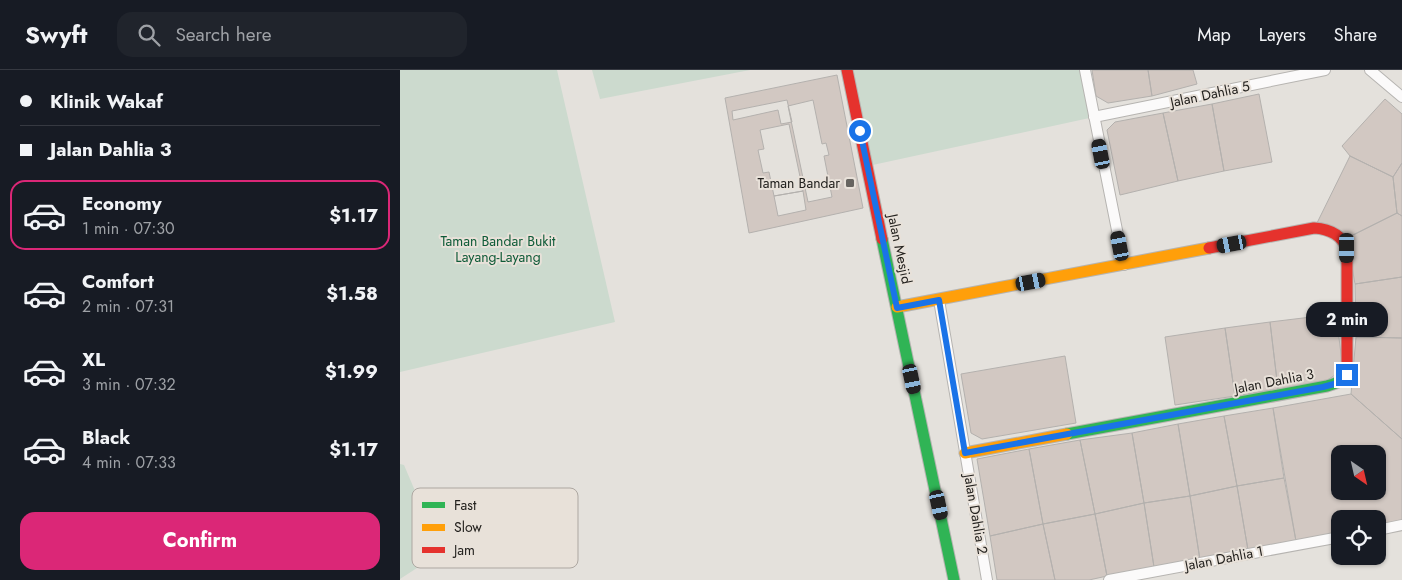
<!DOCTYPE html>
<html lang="en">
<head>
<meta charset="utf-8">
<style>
  :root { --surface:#171b24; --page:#20242c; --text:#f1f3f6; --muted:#9ea1a6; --line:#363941; --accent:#db2777 }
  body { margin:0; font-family:Jost,sans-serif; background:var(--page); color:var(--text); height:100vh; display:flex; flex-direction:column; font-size:19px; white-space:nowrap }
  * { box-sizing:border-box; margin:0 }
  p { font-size:16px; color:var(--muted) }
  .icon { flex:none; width:28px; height:28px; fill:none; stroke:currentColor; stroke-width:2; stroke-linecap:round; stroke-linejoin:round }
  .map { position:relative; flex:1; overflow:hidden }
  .sheet { display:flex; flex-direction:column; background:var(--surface); width:400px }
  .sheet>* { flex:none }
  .guide { display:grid; align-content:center; height:110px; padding:0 20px; background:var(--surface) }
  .needle { width:32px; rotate:146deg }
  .controls { position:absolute; left:931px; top:375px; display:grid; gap:10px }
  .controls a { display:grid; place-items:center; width:55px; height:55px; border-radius:10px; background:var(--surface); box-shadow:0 1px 4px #0004; font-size:25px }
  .end { position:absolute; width:22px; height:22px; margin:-11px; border:6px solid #1a73e8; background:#fff; box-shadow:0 0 0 2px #fff }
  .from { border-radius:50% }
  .bubble { position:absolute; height:35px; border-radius:15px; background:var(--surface); box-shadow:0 1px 4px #0004; font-size:16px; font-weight:700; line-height:35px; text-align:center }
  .car { position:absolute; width:15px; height:30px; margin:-15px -8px; border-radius:6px; box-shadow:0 0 4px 1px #0007; background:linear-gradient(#222 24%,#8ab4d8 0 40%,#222 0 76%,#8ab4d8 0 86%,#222 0) }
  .guide b { display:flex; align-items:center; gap:18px; height:48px; font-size:19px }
  .guide b+b { border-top:1px solid var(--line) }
  .guide i { width:12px; height:12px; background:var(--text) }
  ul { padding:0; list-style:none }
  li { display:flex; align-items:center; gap:15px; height:70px; margin:0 10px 8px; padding:0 10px; border:2px solid transparent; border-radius:15px }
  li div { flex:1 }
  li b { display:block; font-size:19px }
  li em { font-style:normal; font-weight:700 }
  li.active { border-color:var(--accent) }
  li>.icon { width:45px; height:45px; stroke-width:1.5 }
  .action { display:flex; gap:10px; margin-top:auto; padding:10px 20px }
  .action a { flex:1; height:58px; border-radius:15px; background:var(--accent); color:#fff; font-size:20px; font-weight:700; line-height:58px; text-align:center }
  header { display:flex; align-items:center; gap:30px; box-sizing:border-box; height:70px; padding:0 25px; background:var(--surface); border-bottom:1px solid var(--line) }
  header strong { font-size:24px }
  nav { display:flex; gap:28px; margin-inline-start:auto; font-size:18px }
  .search { width:350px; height:45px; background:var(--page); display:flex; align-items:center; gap:12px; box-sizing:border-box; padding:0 18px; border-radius:15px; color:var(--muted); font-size:19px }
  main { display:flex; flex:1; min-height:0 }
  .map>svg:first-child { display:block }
  .green { fill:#ccdace }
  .building { fill:#d2c8c2; stroke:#b4b1ae; fill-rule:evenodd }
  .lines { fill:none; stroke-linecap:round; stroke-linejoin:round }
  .street-casing { stroke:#b6b4b1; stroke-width:12 }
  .fast-casing { stroke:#b6b4b1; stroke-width:13 }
  .slow-casing { stroke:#b6b4b1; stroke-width:13 }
  .jam-casing { stroke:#b6b4b1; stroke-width:13 }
  .street { stroke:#fbfafa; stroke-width:10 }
  .fast { stroke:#30b455; stroke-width:11 }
  .slow { stroke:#ff9f0a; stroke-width:11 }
  .jam { stroke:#e5322d; stroke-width:11 }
  .route { stroke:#1a73e8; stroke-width:6 }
  .poi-dot { fill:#676460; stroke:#e8e1d9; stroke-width:2 }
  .labels { text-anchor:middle; stroke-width:4; stroke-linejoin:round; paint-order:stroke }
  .street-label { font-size:14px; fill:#23211e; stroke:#e8e1d9 }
  .poi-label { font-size:14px; fill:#23211e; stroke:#e8e1d9; text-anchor:end }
  .park-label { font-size:14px; fill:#0e5b38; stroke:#e8e1d9 }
  .key { fill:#e8e1d9; stroke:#ada7a1; stroke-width:1 }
  .key-label { font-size:14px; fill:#23211e }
</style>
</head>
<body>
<header>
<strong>Swyft</strong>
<div class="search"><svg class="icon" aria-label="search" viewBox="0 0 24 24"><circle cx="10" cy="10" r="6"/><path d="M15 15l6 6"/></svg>Search here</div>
<nav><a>Map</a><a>Layers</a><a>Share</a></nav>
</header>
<main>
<section class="sheet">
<div class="guide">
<b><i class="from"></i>Klinik Wakaf</b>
<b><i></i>Jalan Dahlia 3</b>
</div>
<ul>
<li class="active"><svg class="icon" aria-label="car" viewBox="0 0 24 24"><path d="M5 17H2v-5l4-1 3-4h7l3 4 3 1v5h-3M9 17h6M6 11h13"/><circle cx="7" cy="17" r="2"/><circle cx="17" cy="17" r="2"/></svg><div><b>Economy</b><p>1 min · 07:30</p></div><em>$1.17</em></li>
<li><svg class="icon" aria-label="car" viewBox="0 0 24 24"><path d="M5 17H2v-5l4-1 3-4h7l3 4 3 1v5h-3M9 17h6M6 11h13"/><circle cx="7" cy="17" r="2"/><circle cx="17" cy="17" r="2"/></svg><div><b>Comfort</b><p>2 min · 07:31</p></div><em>$1.58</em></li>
<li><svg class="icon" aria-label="car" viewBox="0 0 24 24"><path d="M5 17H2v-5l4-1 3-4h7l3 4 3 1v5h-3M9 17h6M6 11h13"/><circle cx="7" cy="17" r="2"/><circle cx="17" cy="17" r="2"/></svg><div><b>XL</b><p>3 min · 07:32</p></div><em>$1.99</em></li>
<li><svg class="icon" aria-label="car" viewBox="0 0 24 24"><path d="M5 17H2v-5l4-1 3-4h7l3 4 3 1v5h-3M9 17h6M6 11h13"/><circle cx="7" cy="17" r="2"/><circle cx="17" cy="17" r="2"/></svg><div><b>Black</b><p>4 min · 07:33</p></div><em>$1.17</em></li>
</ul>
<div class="action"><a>Confirm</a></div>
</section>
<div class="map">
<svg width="1002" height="510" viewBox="0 0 1002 510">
  <rect width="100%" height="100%" fill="#e4e1dc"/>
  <path class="green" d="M0 0H157L215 252 0 302Z
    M192 0H350L200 29Z
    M447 0H685L694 47 468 96Z
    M0 394 4 395 27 449 20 496 0 509Z"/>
  <path class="building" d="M692 0H748L752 26 708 33 696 26Z
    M748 0H793L797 14 752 26Z
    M437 5 463 138 349 163 325 28Z
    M859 24 872 92 824 101 812 34Z
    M985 29 1002 44V93L993 107 950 86 942 76Z
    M387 30 392 52 381 54 378 40 333 50 332 41Z
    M413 30 422 74 426 73 429 85 424 86 432 127 408 132 388 36Z
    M812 34 824 101 778 111 763 43Z
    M763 43 778 111 720 125 707 60 715 52Z
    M389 54 403 121 374 126 369 102 363 103 358 80 364 79 360 60Z
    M950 86 993 107 997 143 947 168 917 153Z
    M1002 93V146L997 143 993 107Z
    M403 121 406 140 378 146 374 126Z
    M997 143 1002 146V207L955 214 947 168Z
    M1002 207V268L956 267 955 214Z
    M936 244 942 292 938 303 923 313 878 319 870 252Z
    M870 252 878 319 835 326 825 258Z
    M825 258 835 326 775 335 765 267Z
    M956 267 1002 268V369L951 324Z
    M665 286 676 353 582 369 571 363 561 304Z
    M951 324 1002 369V451L978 456V449H940V463L896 471 873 338ZM940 384H978V421H940Z
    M873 338 884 408 837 416 824 346Z
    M824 346 837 416 790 426 778 354Z
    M778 354 790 426 744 433 732 363Z
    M732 363 744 433 695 444 680 370Z
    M680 370 695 444 643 454 629 379Z
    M629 379 643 454 590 466 577 389Z
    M884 408 896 471 848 480 837 416Z
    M837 416 848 480 800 490 790 426Z
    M790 426 800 490 754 497 744 433Z
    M744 433 754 497 707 506 695 444Z
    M695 444 707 506 689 510H655L643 454Z
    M643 454 655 510H597L590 466Z"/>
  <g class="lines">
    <defs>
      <path id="street" d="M685 0 724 195
        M970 0 1002 27
        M694 47 925 0
        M539 230 587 510
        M978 460 1002 455
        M709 510 940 467"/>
      <path id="fast" d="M482 169 554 510
        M667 364 927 316C940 312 947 310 947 295"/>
      <path id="slow" d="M497 237 809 178
        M565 383 667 364"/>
      <path id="jam" d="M447 0 482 169
        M809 178 914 158C929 159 942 165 947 179V295"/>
    </defs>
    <use href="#street" class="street-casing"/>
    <use href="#fast" class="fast-casing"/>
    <use href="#slow" class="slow-casing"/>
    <use href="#jam" class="jam-casing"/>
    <use href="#street" class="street"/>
    <use href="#fast" class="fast"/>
    <use href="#slow" class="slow"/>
    <use href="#jam" class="jam"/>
  </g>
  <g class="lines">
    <path class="route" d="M460 61 497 238 539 230 565 383 923 317 941 312 947 305"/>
  </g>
  <rect class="poi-dot" x="445" y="108" width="10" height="10" rx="2.5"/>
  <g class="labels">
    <g class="street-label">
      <text transform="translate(810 24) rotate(-12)" y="5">Jalan Dahlia 5</text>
      <text transform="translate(500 179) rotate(78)" y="5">Jalan Mesjid</text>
      <text transform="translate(874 311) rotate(-11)" y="5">Jalan Dahlia 3</text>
      <text transform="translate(576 444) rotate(80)" y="5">Jalan Dahlia 2</text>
      <text transform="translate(824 488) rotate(-11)" y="5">Jalan Dahlia 1</text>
    </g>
    <g class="poi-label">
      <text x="440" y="118">Taman Bandar</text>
    </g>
    <g class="park-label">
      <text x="98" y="176">Taman Bandar Bukit<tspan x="98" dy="16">Layang-Layang</tspan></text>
    </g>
  </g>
  <rect x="12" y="418" width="166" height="80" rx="8" class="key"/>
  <rect x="22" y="432" width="23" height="6" fill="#30b455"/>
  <rect x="22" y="454" width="23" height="7" fill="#ff9f0a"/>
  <rect x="22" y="477" width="23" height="6" fill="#e5322d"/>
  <g class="key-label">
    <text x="54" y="440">Fast</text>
    <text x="54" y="462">Slow</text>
    <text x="54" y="485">Jam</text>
  </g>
</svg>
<div class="controls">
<a><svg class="needle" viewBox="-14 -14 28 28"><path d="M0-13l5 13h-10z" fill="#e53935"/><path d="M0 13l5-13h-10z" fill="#9ea1a6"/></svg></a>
<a><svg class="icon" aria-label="locate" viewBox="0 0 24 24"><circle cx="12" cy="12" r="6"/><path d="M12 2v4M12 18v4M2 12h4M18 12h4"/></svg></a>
</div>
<i class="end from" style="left:460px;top:61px"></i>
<i class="end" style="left:947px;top:305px"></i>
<div class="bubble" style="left:906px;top:232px;width:82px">2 min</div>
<i class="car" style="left:701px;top:84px;rotate:349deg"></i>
<i class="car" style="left:832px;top:174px;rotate:259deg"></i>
<i class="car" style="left:720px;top:176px;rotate:349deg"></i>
<i class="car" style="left:947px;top:178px;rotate:180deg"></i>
<i class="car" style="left:631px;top:212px;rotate:79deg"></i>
<i class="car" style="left:512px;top:309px;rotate:168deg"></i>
<i class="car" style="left:539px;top:435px;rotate:168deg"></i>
</div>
</main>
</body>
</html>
